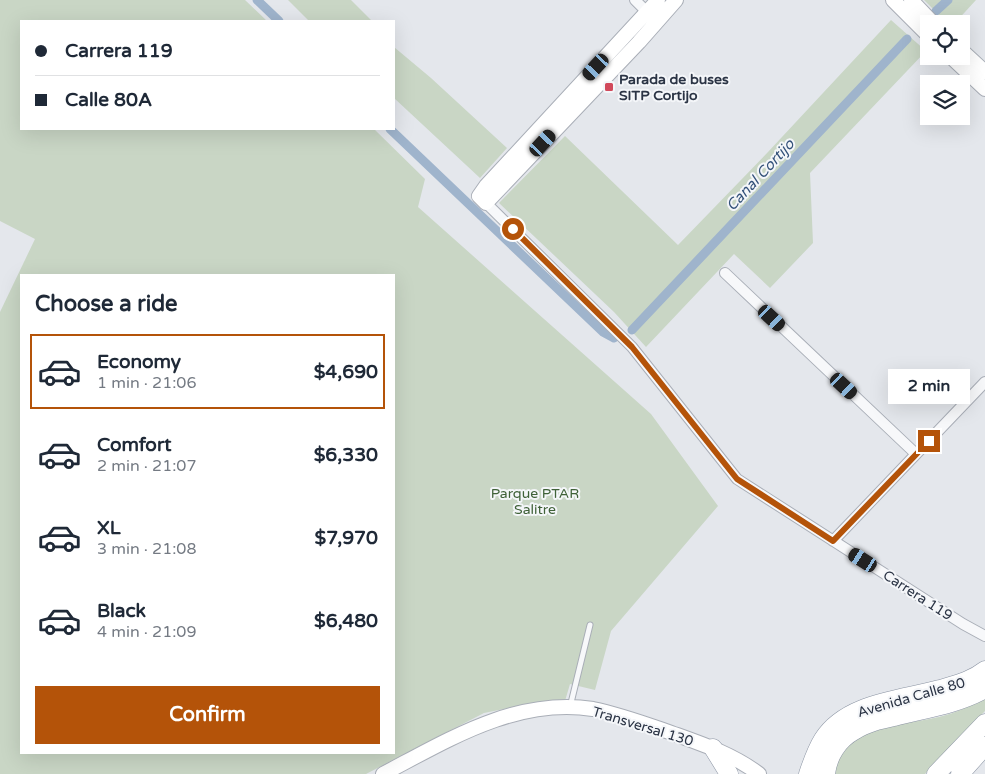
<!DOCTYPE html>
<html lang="en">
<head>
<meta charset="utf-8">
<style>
  :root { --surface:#fff; --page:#f6f6f7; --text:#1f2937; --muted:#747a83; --line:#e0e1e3; --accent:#b45309 }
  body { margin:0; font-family:"Varela Round",sans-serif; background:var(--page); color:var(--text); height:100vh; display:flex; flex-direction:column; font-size:19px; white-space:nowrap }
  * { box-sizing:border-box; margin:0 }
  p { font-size:16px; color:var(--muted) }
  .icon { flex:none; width:28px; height:28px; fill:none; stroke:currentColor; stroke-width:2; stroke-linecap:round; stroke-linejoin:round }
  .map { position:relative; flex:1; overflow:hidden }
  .panel { position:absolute; left:20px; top:274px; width:375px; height:480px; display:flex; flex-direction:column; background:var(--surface); border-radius:0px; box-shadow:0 5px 20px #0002 }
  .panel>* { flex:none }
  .guide { position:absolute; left:20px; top:20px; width:375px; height:110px; border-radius:0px; box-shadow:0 5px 20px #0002; display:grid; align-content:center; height:110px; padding:0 15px; background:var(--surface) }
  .fabs { position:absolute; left:920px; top:15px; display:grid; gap:10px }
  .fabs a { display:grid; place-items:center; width:50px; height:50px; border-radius:0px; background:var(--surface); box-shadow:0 5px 20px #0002; font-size:25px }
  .end { position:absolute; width:22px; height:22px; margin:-11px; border:6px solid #b45309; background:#fff; box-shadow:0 0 0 2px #fff }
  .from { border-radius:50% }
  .bubble { position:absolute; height:35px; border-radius:0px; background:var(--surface); box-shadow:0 5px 20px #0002; font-size:16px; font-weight:800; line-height:35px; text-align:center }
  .car { position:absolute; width:15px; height:30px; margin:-15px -8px; border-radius:6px; box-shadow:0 0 4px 1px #0007; background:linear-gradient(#222 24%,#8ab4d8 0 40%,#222 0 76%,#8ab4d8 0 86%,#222 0) }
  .guide b { display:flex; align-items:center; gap:18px; height:48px; font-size:19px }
  .guide b+b { border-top:1px solid var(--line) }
  .guide i { width:12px; height:12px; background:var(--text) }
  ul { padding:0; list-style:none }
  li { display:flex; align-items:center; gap:15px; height:75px; margin:0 10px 8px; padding:0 5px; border:2px solid transparent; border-radius:0px }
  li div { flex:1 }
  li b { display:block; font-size:19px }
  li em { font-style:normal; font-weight:800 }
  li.on { border-color:var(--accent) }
  li>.icon { width:45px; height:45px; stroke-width:1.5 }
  h2 { padding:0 15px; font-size:22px; line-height:60px }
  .primary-button { display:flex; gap:10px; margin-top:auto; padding:10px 15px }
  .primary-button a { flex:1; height:58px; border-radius:0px; background:var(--accent); color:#fff; font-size:20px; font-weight:800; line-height:58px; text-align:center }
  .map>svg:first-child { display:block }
  .green { fill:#c9d6c5; fill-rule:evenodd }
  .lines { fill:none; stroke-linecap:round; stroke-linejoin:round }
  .canal { stroke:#9fb4cc; stroke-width:9 }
  .lane-casing { stroke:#a9aeb7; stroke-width:7 }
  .street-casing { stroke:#a9aeb7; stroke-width:12 }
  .secondary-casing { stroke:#a9aeb7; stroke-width:16 }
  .highway-casing { stroke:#8b94a3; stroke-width:19 }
  .lane { stroke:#f7f8fa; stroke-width:5 }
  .street { stroke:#f7f8fa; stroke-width:10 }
  .secondary { stroke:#fff; stroke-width:14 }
  .highway { stroke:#fff; stroke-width:18 }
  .route { stroke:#b45309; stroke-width:6 }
  .poi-dot { fill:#d1495b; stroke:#f4f6f9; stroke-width:2 }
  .labels { text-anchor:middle; stroke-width:4; stroke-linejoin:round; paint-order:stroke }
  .poi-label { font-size:14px; font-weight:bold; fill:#2b3445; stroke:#f4f6f9; text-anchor:start }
  .park-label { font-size:14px; fill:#3f6138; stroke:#f4f6f9 }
  .street-label { font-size:14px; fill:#2b3445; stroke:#f4f6f9 }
  .water-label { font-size:15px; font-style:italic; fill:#34527a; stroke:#f4f6f9 }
</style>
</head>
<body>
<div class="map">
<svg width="985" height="774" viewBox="0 0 985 774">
  <rect width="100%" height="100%" fill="#e4e7ec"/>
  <path class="green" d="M0 0H245L267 21H21V129H374L425 179 418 207 651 414 718 506 611 631 595 690 570 684 565 701 529 704 484 713 366 774H0V312L35 239 0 221ZM21 275H394V752H21Z
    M288 0H351L372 21H309Z
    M924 0H976L954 24H948Z
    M891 20 926 51 810 173 813 243 770 288 734 254 646 347 614 312 499 203 565 136 678 245 768 152Z
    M394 47 431 78 507 148 480 178 394 98Z
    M985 697V711L925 774H830C853 721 891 728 939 717 956 713 970 706 985 697Z"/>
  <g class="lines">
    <path class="canal" d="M257 0 279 21
      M936 11 948 0
      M390 129 603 332 614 338
      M632 330 907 39"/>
    <defs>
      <path id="lane" d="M570 707 590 625"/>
      <path id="street" d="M635 0 652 17
        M486 203 632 347 737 479 963 624 985 636
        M725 273 916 454
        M833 541 985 382"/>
      <path id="secondary" d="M658 0 486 186 479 196 486 203 639 42 676 0
        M893 0 929 36
        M911 0 934 24
        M961 50 985 72
        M950 56 985 89
        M383 774C448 740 516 697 593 709 618 714 643 723 666 731 699 743 731 753 759 774"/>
      <path id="highway" d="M713 748 729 774
        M808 774C812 762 816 750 823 739 847 702 901 700 940 689 956 684 971 681 985 670
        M826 774C828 756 838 740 854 731 866 723 880 720 894 717 924 709 957 705 985 689
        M936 774 985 723
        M960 774 985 746"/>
    </defs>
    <use href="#lane" class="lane-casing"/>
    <use href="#street" class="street-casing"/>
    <use href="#secondary" class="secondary-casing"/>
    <use href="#highway" class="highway-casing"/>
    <use href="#lane" class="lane"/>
    <use href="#street" class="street"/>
    <use href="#secondary" class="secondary"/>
    <use href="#highway" class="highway"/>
  </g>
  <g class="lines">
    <path class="route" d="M513 229 632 347 737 479 833 541 929 441"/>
  </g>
  <rect class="poi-dot" x="604" y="82" width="10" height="10" rx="2.5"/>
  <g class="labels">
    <g class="poi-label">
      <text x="619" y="84">Parada de buses<tspan x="619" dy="16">SITP Cortijo</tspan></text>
    </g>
    <g class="park-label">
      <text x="535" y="498">Parque PTAR<tspan x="535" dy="16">Salitre</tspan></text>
    </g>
    <g class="street-label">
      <text transform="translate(918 595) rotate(33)" y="5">Carrera 119</text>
      <text transform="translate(911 697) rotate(-16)" y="5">Avenida Calle 80</text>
      <text transform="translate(643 726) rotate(17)" y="5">Transversal 130</text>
    </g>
    <g class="water-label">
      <text transform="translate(760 175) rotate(-47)" y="5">Canal Cortijo</text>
    </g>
  </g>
</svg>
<div class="fabs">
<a><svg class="icon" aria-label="locate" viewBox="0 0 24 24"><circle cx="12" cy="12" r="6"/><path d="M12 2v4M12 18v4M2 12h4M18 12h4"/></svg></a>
<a><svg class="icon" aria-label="layers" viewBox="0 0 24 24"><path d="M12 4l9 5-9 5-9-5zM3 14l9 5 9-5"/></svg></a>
</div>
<i class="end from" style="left:513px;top:229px"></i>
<i class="end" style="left:929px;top:441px"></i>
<div class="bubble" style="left:888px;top:369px;width:82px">2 min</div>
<i class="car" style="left:596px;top:67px;rotate:223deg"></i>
<i class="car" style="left:543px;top:143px;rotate:43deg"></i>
<i class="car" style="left:772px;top:318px;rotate:133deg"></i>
<i class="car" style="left:844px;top:386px;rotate:133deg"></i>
<i class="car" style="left:863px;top:560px;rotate:302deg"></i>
<div class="guide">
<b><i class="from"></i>Carrera 119</b>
<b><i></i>Calle 80A</b>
</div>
<section class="panel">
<h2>Choose a ride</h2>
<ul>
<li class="on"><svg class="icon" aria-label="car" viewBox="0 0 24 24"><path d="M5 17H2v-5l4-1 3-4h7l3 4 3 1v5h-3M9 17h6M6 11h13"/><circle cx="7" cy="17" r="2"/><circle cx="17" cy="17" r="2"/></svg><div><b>Economy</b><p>1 min · 21:06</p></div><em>$4,690</em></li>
<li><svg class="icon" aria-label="car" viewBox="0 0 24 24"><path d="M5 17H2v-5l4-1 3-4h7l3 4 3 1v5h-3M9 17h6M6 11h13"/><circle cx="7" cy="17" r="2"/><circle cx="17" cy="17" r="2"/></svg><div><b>Comfort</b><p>2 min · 21:07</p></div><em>$6,330</em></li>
<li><svg class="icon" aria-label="car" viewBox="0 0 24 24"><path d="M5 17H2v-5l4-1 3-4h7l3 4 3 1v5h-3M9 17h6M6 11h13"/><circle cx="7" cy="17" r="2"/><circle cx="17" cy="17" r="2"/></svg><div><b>XL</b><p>3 min · 21:08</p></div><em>$7,970</em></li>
<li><svg class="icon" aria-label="car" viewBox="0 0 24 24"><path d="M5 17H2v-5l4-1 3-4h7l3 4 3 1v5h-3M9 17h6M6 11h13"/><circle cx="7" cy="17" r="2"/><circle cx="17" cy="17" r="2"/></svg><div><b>Black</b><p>4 min · 21:09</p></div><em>$6,480</em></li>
</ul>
<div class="primary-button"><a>Confirm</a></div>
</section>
</div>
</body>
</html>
